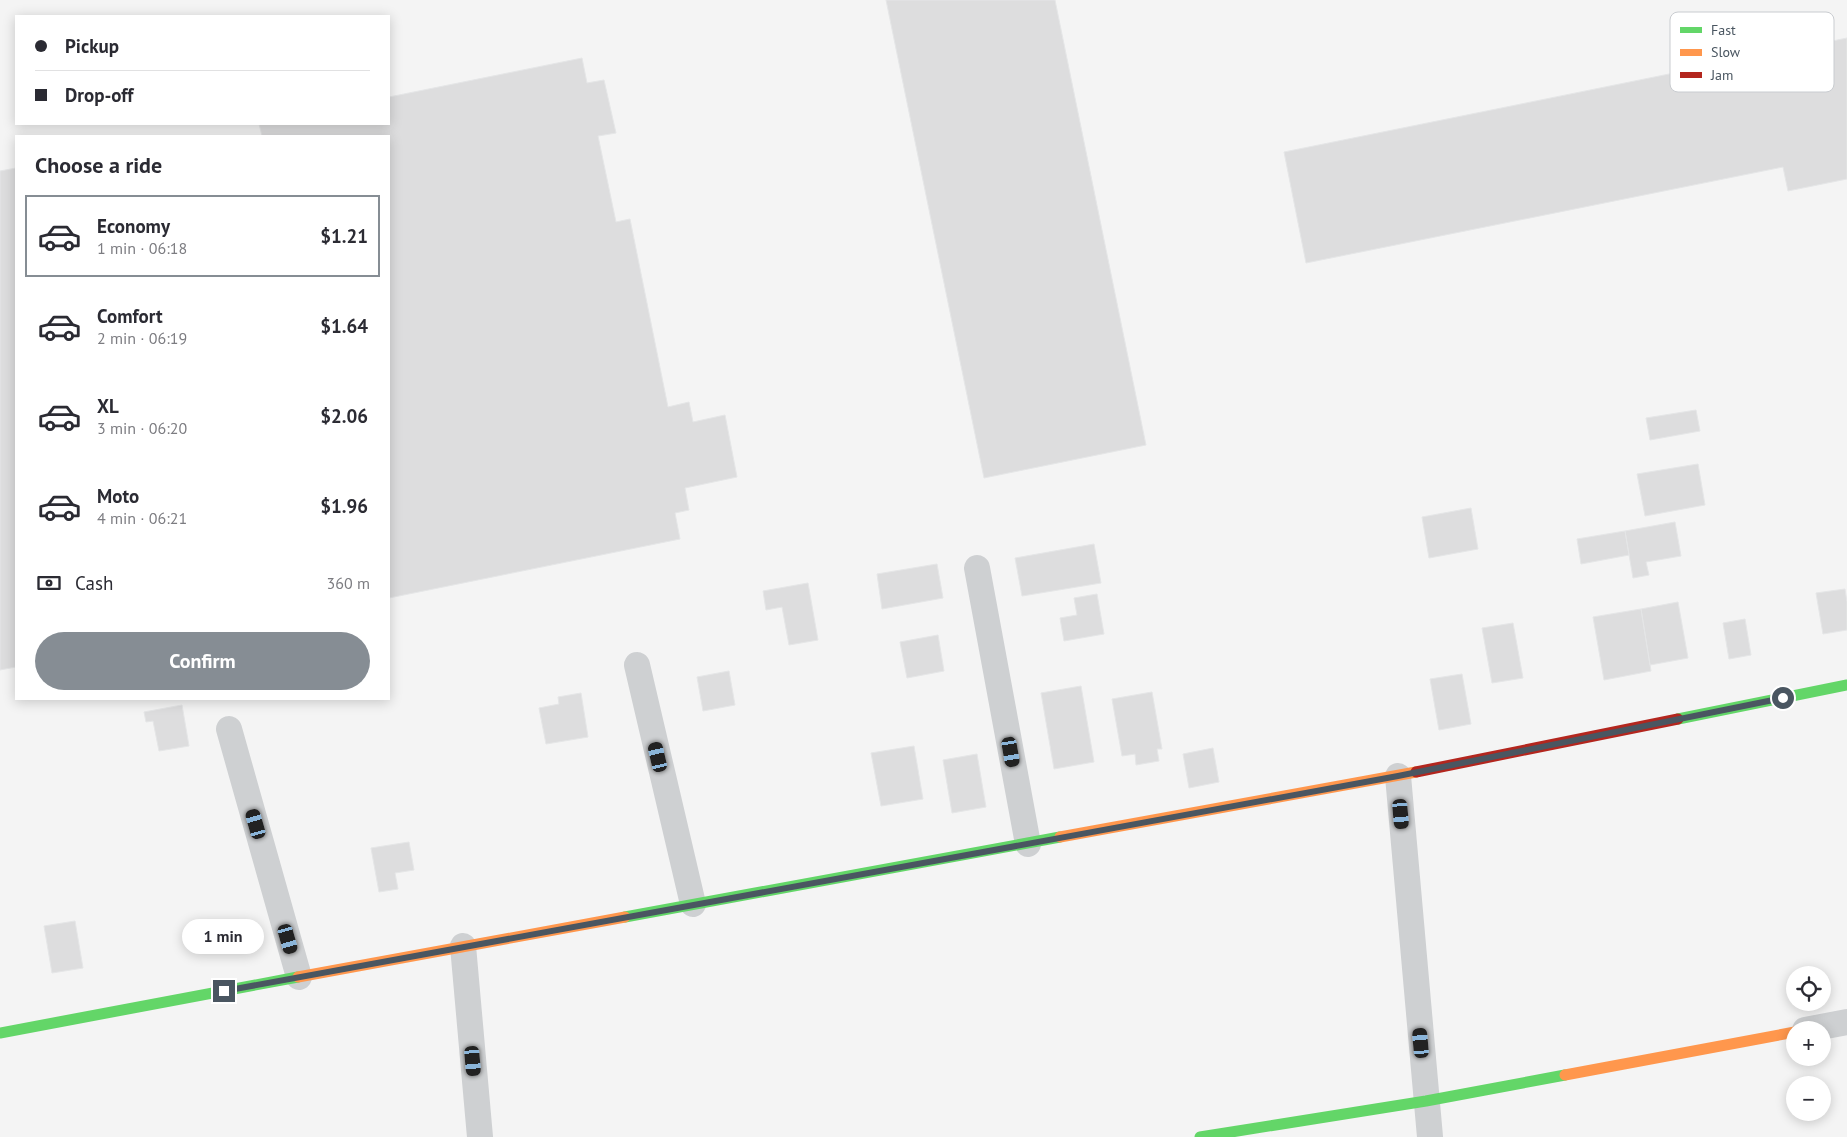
<!DOCTYPE html>
<html lang="en">
<head>
<meta charset="utf-8">
<style>
  :root { --surface:#fff; --page:#f7f7f7; --text:#2b2b33; --muted:#7c7c81; --line:#e1e1e2; --accent:#868d94 }
  body { margin:0; font-family:"PT Sans",sans-serif; background:var(--page); color:var(--text); height:100vh; display:flex; flex-direction:column; font-size:19px; white-space:nowrap }
  * { box-sizing:border-box; margin:0 }
  p { font-size:16px; color:var(--muted) }
  .icon { flex:none; width:28px; height:28px; fill:none; stroke:currentColor; stroke-width:2; stroke-linecap:round; stroke-linejoin:round }
  .map { position:relative; flex:1; overflow:hidden }
  .side { position:absolute; left:15px; top:135px; width:375px; height:565px; display:flex; flex-direction:column; background:var(--surface); border-radius:0px; box-shadow:0 2px 12px #0003 }
  .side>* { flex:none }
  .top-card { position:absolute; left:15px; top:15px; width:375px; height:110px; border-radius:0px; box-shadow:0 2px 12px #0003; display:grid; align-content:center; height:110px; padding:0 20px; background:var(--surface) }
  .fabs { position:absolute; left:1786px; top:966px; display:grid; gap:10px }
  .fabs a { display:grid; place-items:center; width:45px; height:45px; border-radius:50%; background:var(--surface); box-shadow:0 2px 12px #0003; font-size:25px }
  .end { position:absolute; width:22px; height:22px; margin:-11px; border:6px solid #4a5661; background:#fff; box-shadow:0 0 0 2px #fff }
  .from { border-radius:50% }
  .bubble { position:absolute; height:35px; border-radius:18px; background:var(--surface); box-shadow:0 2px 12px #0003; font-size:16px; font-weight:700; line-height:35px; text-align:center }
  .car { position:absolute; width:15px; height:30px; margin:-15px -8px; border-radius:6px; box-shadow:0 0 4px 1px #0007; background:linear-gradient(#222 24%,#8ab4d8 0 40%,#222 0 76%,#8ab4d8 0 86%,#222 0) }
  .top-card b { display:flex; align-items:center; gap:18px; height:48px; font-size:19px }
  .top-card b+b { border-top:1px solid var(--line) }
  .top-card i { width:12px; height:12px; background:var(--text) }
  ul { padding:0; list-style:none }
  li { display:flex; align-items:center; gap:15px; height:82px; margin:0 10px 8px; padding:0 10px; border:2px solid transparent; border-radius:0px }
  li div { flex:1 }
  li b { display:block; font-size:19px }
  li em { font-style:normal; font-weight:700 }
  li.current { border-color:var(--accent) }
  li>.icon { width:45px; height:45px; stroke-width:1.5 }
  h2 { padding:0 20px; font-size:22px; line-height:60px }
  .pay { display:flex; align-items:center; gap:12px; height:55px; padding:0 20px; font-size:19px }
  .pay p { margin-inline-start:auto }
  .primary-button { display:flex; gap:10px; margin-top:auto; padding:10px 20px }
  .primary-button a { flex:1; height:58px; border-radius:30px; background:var(--accent); color:#fff; font-size:20px; font-weight:700; line-height:58px; text-align:center }
  .map>svg:first-child { display:block }
  .building { fill:#ddddde; stroke:#e5e6e7 }
  .lines { fill:none; stroke-linecap:round; stroke-linejoin:round }
  .street { stroke:#ced0d2; stroke-width:26 }
  .fast { stroke:#63d668; stroke-width:11 }
  .slow { stroke:#ff974d; stroke-width:11 }
  .jam { stroke:#b3261e; stroke-width:11 }
  .route { stroke:#4a5661; stroke-width:6 }
  .key { fill:#fff; stroke:#c9ccd0; stroke-width:1 }
  .key-label { font-size:14px; fill:#4a5661 }
</style>
</head>
<body>
<div class="map">
<svg width="1847" height="1137" viewBox="0 0 1847 1137">
  <rect width="100%" height="100%" fill="#f4f4f4"/>
  <path class="building" d="M886 0H1055L1146 445 984 478Z
    M1847 38V179L1788 191 1783 167 1306 263 1284 152Z
    M582 58 587 83 604 80 616 133 598 136 616 222 630 219 668 407 689 402 693 422 725 415 737 477 685 488 689 510 675 513 680 539 389 598V136H262L259 124H389V97Z
    M16 168V667L0 670V171Z
    M1696 410 1700 431 1650 440 1646 418Z
    M1698 464 1705 505 1645 516 1637 474Z
    M1471 508 1478 549 1429 558 1422 517Z
    M1675 522 1681 556 1646 562 1649 575 1633 578 1625 531Z
    M1625 531 1629 555 1581 564 1577 539Z
    M1094 544 1101 583 1022 596 1015 558Z
    M937 564 943 598 882 609 877 574Z
    M808 583 818 640 789 645 782 607 766 610 763 591Z
    M1845 589 1847 602V630L1823 634 1816 593Z
    M1097 594 1104 634 1064 641 1060 618 1077 615 1074 598Z
    M1678 602 1688 658 1650 665 1641 609Z
    M1641 609 1651 671 1604 680 1593 617Z
    M1745 619 1751 655 1729 659 1723 623Z
    M1513 623 1523 678 1492 683 1482 628Z
    M938 635 944 671 907 678 900 642Z
    M729 671 735 705 703 711 697 677Z
    M1462 674 1471 724 1439 730 1430 679Z
    M1081 686 1094 762 1054 769 1041 693Z
    M1152 692 1162 749H1157L1159 761 1136 765 1135 754 1122 756 1112 699Z
    M581 693 588 737 546 744 539 708 559 704 558 697Z
    M182 705 189 746 159 751 153 721 146 722 144 712Z
    M914 746 923 799 881 806 871 753Z
    M1213 748 1219 782 1189 788 1183 754Z
    M977 754 986 807 952 813 943 760Z
    M409 842 414 870 395 873 398 889 379 892 371 848Z
    M75 921 83 968 52 973 44 926Z"/>
  <g class="lines">
    <path class="street" d="M977 568 1028 844
      M637 665 693 904
      M229 729 299 977
      M1398 776 1430 1137
      M463 946 480 1137
      M1805 1030 1847 1022"/>
    <path class="fast" d="M1678 719 1847 685
      M625 917 1060 837
      M0 1033 298 977
      M1200 1137 1426 1101 1565 1075"/>
    <path class="slow" d="M1060 837 1416 772
      M298 977 625 917
      M1565 1075 1795 1032"/>
    <path class="jam" d="M1416 772 1678 719"/>
  </g>
  <g class="lines">
    <path class="route" d="M224 991 1398 776 1783 698"/>
  </g>
  <rect x="1670" y="12" width="164" height="80" rx="8" class="key"/>
  <rect x="1680" y="27" width="22" height="6" fill="#63d668"/>
  <rect x="1680" y="49" width="22" height="7" fill="#ff974d"/>
  <rect x="1680" y="72" width="22" height="6" fill="#b3261e"/>
  <g class="key-label">
    <text x="1711" y="35">Fast</text>
    <text x="1711" y="57">Slow</text>
    <text x="1711" y="80">Jam</text>
  </g>
</svg>
<div class="fabs">
<a><svg class="icon" aria-label="locate" viewBox="0 0 24 24"><circle cx="12" cy="12" r="6"/><path d="M12 2v4M12 18v4M2 12h4M18 12h4"/></svg></a>
<a>+</a>
<a>−</a>
</div>
<i class="end from" style="left:1783px;top:698px"></i>
<i class="end" style="left:224px;top:991px"></i>
<div class="bubble" style="left:182px;top:919px;width:82px">1 min</div>
<i class="car" style="left:1011px;top:752px;rotate:170deg"></i>
<i class="car" style="left:658px;top:757px;rotate:347deg"></i>
<i class="car" style="left:1401px;top:814px;rotate:175deg"></i>
<i class="car" style="left:256px;top:824px;rotate:344deg"></i>
<i class="car" style="left:288px;top:939px;rotate:164deg"></i>
<i class="car" style="left:1421px;top:1043px;rotate:355deg"></i>
<i class="car" style="left:473px;top:1061px;rotate:175deg"></i>
<div class="top-card">
<b><i class="from"></i>Pickup</b>
<b><i></i>Drop-off</b>
</div>
<section class="side">
<h2>Choose a ride</h2>
<ul>
<li class="current"><svg class="icon" aria-label="car" viewBox="0 0 24 24"><path d="M5 17H2v-5l4-1 3-4h7l3 4 3 1v5h-3M9 17h6M6 11h13"/><circle cx="7" cy="17" r="2"/><circle cx="17" cy="17" r="2"/></svg><div><b>Economy</b><p>1 min · 06:18</p></div><em>$1.21</em></li>
<li><svg class="icon" aria-label="car" viewBox="0 0 24 24"><path d="M5 17H2v-5l4-1 3-4h7l3 4 3 1v5h-3M9 17h6M6 11h13"/><circle cx="7" cy="17" r="2"/><circle cx="17" cy="17" r="2"/></svg><div><b>Comfort</b><p>2 min · 06:19</p></div><em>$1.64</em></li>
<li><svg class="icon" aria-label="car" viewBox="0 0 24 24"><path d="M5 17H2v-5l4-1 3-4h7l3 4 3 1v5h-3M9 17h6M6 11h13"/><circle cx="7" cy="17" r="2"/><circle cx="17" cy="17" r="2"/></svg><div><b>XL</b><p>3 min · 06:20</p></div><em>$2.06</em></li>
<li><svg class="icon" aria-label="car" viewBox="0 0 24 24"><path d="M5 17H2v-5l4-1 3-4h7l3 4 3 1v5h-3M9 17h6M6 11h13"/><circle cx="7" cy="17" r="2"/><circle cx="17" cy="17" r="2"/></svg><div><b>Moto</b><p>4 min · 06:21</p></div><em>$1.96</em></li>
</ul>
<div class="pay"><svg class="icon" aria-label="cash" viewBox="0 0 24 24"><path d="M3 7h18v10H3z"/><circle cx="12" cy="12" r="2"/></svg>Cash<p>360 m</p></div>
<div class="primary-button"><a>Confirm</a></div>
</section>
</div>
</body>
</html>
